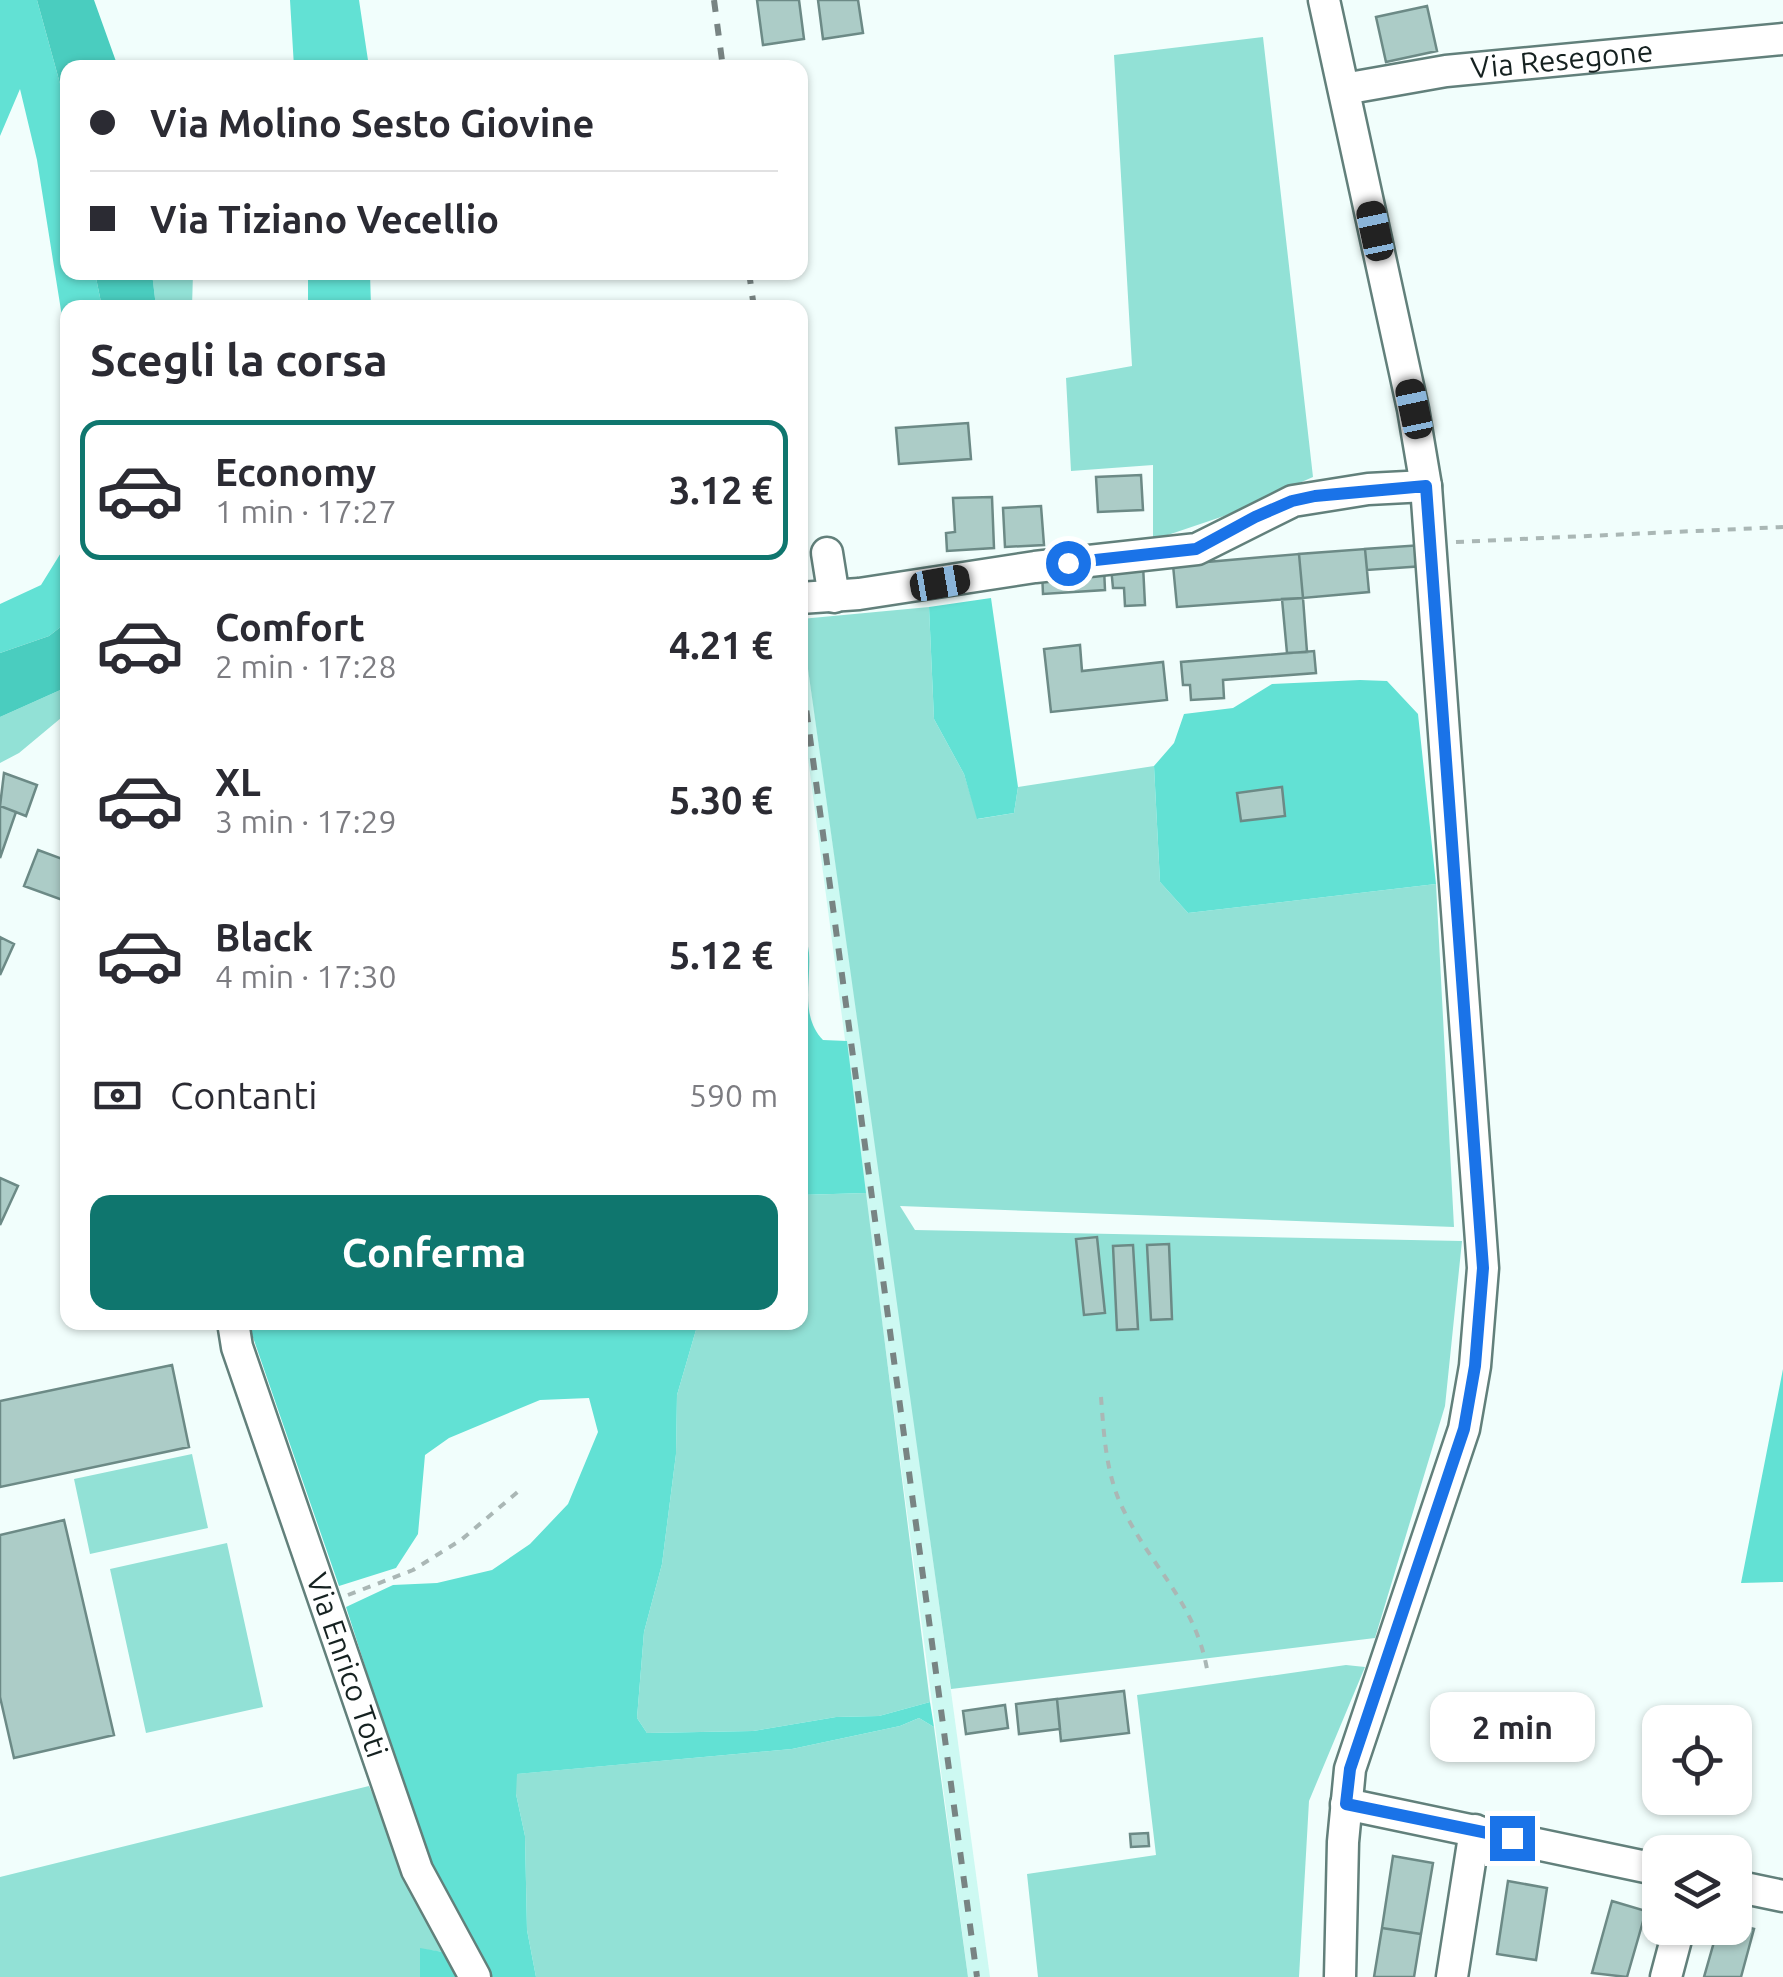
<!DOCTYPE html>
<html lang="it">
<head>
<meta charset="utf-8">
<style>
  :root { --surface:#fff; --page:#f7f7f7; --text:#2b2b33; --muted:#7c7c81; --line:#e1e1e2; --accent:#0f766e }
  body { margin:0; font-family:Ubuntu,sans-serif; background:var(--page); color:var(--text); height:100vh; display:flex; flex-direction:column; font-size:38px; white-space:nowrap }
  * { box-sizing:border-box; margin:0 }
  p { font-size:32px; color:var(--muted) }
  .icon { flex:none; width:55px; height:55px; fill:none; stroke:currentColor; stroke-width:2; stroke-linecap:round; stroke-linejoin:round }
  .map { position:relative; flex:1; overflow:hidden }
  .side { position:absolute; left:60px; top:300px; width:748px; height:1030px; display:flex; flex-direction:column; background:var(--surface); border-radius:20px; box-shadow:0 2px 8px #0004 }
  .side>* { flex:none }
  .guide { position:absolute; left:60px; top:60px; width:748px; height:220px; border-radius:20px; box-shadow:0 2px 8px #0004; display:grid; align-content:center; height:220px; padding:0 30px; background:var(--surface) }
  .fabs { position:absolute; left:1642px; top:1705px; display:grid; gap:20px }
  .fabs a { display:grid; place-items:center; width:110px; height:110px; border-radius:20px; background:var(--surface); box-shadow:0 2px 8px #0004; font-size:50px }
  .end { position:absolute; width:45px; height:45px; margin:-22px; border:12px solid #1a73e8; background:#fff; box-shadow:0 0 0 5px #fff }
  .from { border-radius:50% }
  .bubble { position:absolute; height:70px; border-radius:20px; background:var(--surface); box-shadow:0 2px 8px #0004; font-size:32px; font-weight:600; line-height:70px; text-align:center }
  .car { position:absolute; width:30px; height:60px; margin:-30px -15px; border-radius:12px; box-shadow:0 0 8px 2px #0007; background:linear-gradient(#222 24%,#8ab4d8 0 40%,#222 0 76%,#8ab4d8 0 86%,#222 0) }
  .guide b { display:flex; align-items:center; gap:35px; height:95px; font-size:38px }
  .guide b+b { border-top:2px solid var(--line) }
  .guide i { width:25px; height:25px; background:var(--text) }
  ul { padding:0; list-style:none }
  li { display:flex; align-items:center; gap:30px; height:140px; margin:0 20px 15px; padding:0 10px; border:5px solid transparent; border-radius:20px }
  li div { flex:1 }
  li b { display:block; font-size:38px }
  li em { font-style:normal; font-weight:600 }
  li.on { border-color:var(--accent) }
  li>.icon { width:90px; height:90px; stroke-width:1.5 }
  h2 { padding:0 30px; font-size:45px; line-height:120px }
  .pay { display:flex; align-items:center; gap:25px; height:110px; padding:0 30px; font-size:38px }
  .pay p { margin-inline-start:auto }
  .primary-button { display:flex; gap:20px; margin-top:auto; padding:20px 30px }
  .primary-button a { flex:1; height:115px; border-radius:20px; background:var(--accent); color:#fff; font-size:40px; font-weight:600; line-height:115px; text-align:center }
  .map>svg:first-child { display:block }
  .built { fill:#cdf9f2 }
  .green { fill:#92e1d6 }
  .forest { fill:#62e1d4 }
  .water { fill:#4acdbf }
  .building { fill:#acccc7; stroke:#6c8a86; stroke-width:2.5 }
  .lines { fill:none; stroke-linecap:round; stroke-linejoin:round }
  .minor-casing { stroke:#62807b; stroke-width:35 }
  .path { stroke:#aab7b5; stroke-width:4; stroke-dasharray:8 8; stroke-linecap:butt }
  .minor { stroke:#fff; stroke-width:30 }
  .rail { stroke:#788483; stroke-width:6; stroke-dasharray:12 12; stroke-linecap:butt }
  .route { stroke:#1a73e8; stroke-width:12 }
  .labels { text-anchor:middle; stroke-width:8; stroke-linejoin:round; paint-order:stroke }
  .street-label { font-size:30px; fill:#152120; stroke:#fff }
</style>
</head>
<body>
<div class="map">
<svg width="1783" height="1977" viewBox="0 0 1783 1977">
  <rect width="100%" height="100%" fill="#f1fefc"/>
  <path class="built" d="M800 611 908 1376 990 1977H968L800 697Z"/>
  <path class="green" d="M1263 37 1313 477 1224 516 1153 540V465L1071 471 1066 378 1132 366 1114 55Z
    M152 273H193L192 307H156Z
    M929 607 934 719 964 774 978 819 1014 813 1018 787 1154 766 1160 882 1188 913 1436 884 1454 1227 900 1206 915 1230 1462 1241 1445 1406 1375 1638 951 1689 801 619Z
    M67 687V713L19 753 0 763V717Z
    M866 1193 930 1702 879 1716 836 1717 753 1731 647 1733 637 1718 644 1632 662 1564 676 1454 677 1395 698 1323 800 1322V1195Z
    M192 1454 208 1528 90 1554 74 1479Z
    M227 1543 263 1707 146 1733 110 1569Z
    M1346 1665 1365 1667 1309 1801 1299 1977H1038L1027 1874 1156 1855 1137 1695Z
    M919 1718 934 1727 968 1977H536L527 1930 525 1836 516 1794V1774L792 1749 900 1726Z
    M369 1786 443 1952 421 1949 420 1977H0V1877Z"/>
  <path class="forest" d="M0 0H37L67 109 68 272 95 273 102 307 68 308 67 348 37 160 20 89 0 136Z
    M290 0H359L369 67H294Z
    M308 273H370L371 307H308Z
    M67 543V622L49 636 0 653V604L41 585Z
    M991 598 1018 787 1014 813 977 819 964 774 934 719 929 607Z
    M1360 680 1387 681 1418 714 1436 884 1188 913 1160 882 1154 766 1174 743 1184 714 1233 708 1272 684Z
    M800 904C803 920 807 937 809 953 811 983 800 1016 823 1040L847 1041 866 1193 800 1195Z
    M248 1323H698L677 1395 676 1454 662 1564 644 1632 637 1718 647 1733 753 1731 836 1717 879 1716 930 1702 934 1727 919 1718 900 1726 792 1749 517 1774 516 1794 525 1836 527 1930 536 1977H492L426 1855 346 1607 393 1585 437 1583 492 1570 530 1544 568 1504 598 1432 589 1398 540 1400 449 1438 425 1455 418 1534 396 1568 339 1586Z
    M1783 1369V1582L1741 1583Z
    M420 1948 443 1952 459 1977H420Z"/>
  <path class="water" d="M37 0H94L118 67 68 68 67 109Z
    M95 273H152L156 307H102Z
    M67 622V687L0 717V653L49 636Z"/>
  <path class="building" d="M757 0H799L804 39 763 45Z
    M818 0H858L863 33 823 39Z
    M1427 6 1437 51 1386 62 1376 17Z
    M968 423 971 459 899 464 896 428Z
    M1141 475 1143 510 1098 512 1096 477Z
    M992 497 994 548 947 551 946 533 955 532 953 498Z
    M1041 506 1044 545 1005 547 1003 508Z
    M1422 545 1424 566 1367 570 1365 549Z
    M1365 549 1369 592 1303 598 1299 554Z
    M1299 554 1303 598 1177 607 1173 565Z
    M1143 565 1145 605 1125 606 1124 588H1113L1111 567Z
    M1104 568 1105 590 1043 594 1042 572Z
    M1303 598 1307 652 1287 653 1282 599Z
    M1080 645 1082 671 1163 662 1167 700 1051 712 1044 649Z
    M1314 651 1316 673 1223 680 1224 698 1191 700 1190 685H1183L1181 662Z
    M4 773 37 785 26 816 0 806Z
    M1282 787 1285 816 1241 821 1237 793Z
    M0 806 16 812 0 858Z
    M38 850 68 861V902L24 886Z
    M0 937 14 944 0 975Z
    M0 1178 18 1186 0 1225Z
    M1097 1237 1105 1313 1084 1315 1076 1239Z
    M1169 1244 1172 1319 1151 1320 1147 1245Z
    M1133 1245 1138 1329 1117 1330 1113 1246Z
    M172 1365 189 1447 0 1487V1401Z
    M64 1520 114 1735 14 1758 0 1697V1535Z
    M1124 1691 1129 1733 1061 1741 1057 1699Z
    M1057 1699 1060 1729 1019 1734 1016 1704Z
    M1005 1705 1008 1728 966 1734 963 1711Z
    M1148 1833 1149 1846 1131 1847 1130 1834Z
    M1393 1856 1433 1863 1421 1934 1382 1928Z
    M1508 1881 1547 1888 1536 1960 1497 1954Z
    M1612 1901 1646 1911 1627 1977 1592 1973Z
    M1735 1924 1754 1929 1741 1977H1704L1718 1928H1735Z
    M1382 1928 1421 1934 1414 1977H1374Z"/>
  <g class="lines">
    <defs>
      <g id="minor">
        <path d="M1324 0 1413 409 1426 486 1483 1268 1475 1366 1464 1429 1350 1769 1343 1842 1340 1977"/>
        <path id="s1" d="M1344 89 1446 71 1783 39"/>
        <path d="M827 553 834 597"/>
        <path d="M800 598 859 594 1035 567 1197 549 1293 501 1368 489 1426 486"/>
        <path id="s2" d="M233 1322 237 1347 417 1870 475 1977"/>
        <path d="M1346 1804 1660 1870"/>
        <path d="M1735 1886 1783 1896"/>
        <path d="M1452 1977 1475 1830"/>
        <path d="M1666 1977 1679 1928"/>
      </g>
    </defs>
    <use href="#minor" class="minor-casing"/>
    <path class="path" d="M1456 542 1783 527
      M1101 1397C1104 1436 1106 1476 1124 1511 1153 1569 1195 1603 1207 1669
      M348 1595 413 1570 461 1540 520 1490"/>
    <use href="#minor" class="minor"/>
    <path class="rail" d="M714 0 723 68
      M749 272 754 308
      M800 663 977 1977"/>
  </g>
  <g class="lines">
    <path class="route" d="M1068 563 1196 549 1255 517 1292 501 1315 496 1426 486 1483 1268 1475 1366 1464 1429 1350 1769 1346 1804 1512 1838"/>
  </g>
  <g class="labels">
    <g class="street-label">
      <text dy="10" stroke="none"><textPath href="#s1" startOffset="220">Via Resegone</textPath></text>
      <text dy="10" stroke="none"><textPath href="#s2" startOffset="362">Via Enrico Toti</textPath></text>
    </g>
  </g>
</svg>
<div class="fabs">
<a><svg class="icon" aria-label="locate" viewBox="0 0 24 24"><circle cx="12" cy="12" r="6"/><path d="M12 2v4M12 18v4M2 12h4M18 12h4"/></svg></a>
<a><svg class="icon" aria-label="layers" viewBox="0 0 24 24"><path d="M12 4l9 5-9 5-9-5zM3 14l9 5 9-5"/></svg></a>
</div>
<i class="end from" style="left:1068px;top:563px"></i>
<i class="end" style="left:1512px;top:1838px"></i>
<div class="bubble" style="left:1430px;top:1692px;width:165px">2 min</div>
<i class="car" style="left:1375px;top:231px;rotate:348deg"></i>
<i class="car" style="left:1414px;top:409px;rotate:348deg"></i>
<i class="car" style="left:940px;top:583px;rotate:80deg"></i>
<div class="guide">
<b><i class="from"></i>Via Molino Sesto Giovine</b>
<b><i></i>Via Tiziano Vecellio</b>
</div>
<section class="side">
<h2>Scegli la corsa</h2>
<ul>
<li class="on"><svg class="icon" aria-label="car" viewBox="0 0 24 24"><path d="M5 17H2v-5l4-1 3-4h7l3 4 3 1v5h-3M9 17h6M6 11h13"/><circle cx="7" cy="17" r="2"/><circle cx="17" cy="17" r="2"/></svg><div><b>Economy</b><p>1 min · 17:27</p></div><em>3.12 €</em></li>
<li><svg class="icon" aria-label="car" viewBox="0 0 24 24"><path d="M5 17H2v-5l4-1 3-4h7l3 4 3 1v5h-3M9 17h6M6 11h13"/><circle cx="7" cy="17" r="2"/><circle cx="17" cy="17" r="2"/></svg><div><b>Comfort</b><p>2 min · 17:28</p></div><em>4.21 €</em></li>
<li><svg class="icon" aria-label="car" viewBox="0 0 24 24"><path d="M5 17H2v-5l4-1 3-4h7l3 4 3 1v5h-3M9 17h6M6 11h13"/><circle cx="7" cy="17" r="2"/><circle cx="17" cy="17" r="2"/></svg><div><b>XL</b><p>3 min · 17:29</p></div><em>5.30 €</em></li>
<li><svg class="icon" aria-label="car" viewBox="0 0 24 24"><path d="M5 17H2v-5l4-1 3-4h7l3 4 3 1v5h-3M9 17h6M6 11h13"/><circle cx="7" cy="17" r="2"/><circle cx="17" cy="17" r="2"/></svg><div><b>Black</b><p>4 min · 17:30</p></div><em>5.12 €</em></li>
</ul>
<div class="pay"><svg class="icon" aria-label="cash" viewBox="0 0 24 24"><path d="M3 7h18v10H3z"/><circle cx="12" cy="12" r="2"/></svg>Contanti<p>590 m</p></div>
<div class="primary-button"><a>Conferma</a></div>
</section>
</div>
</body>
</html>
